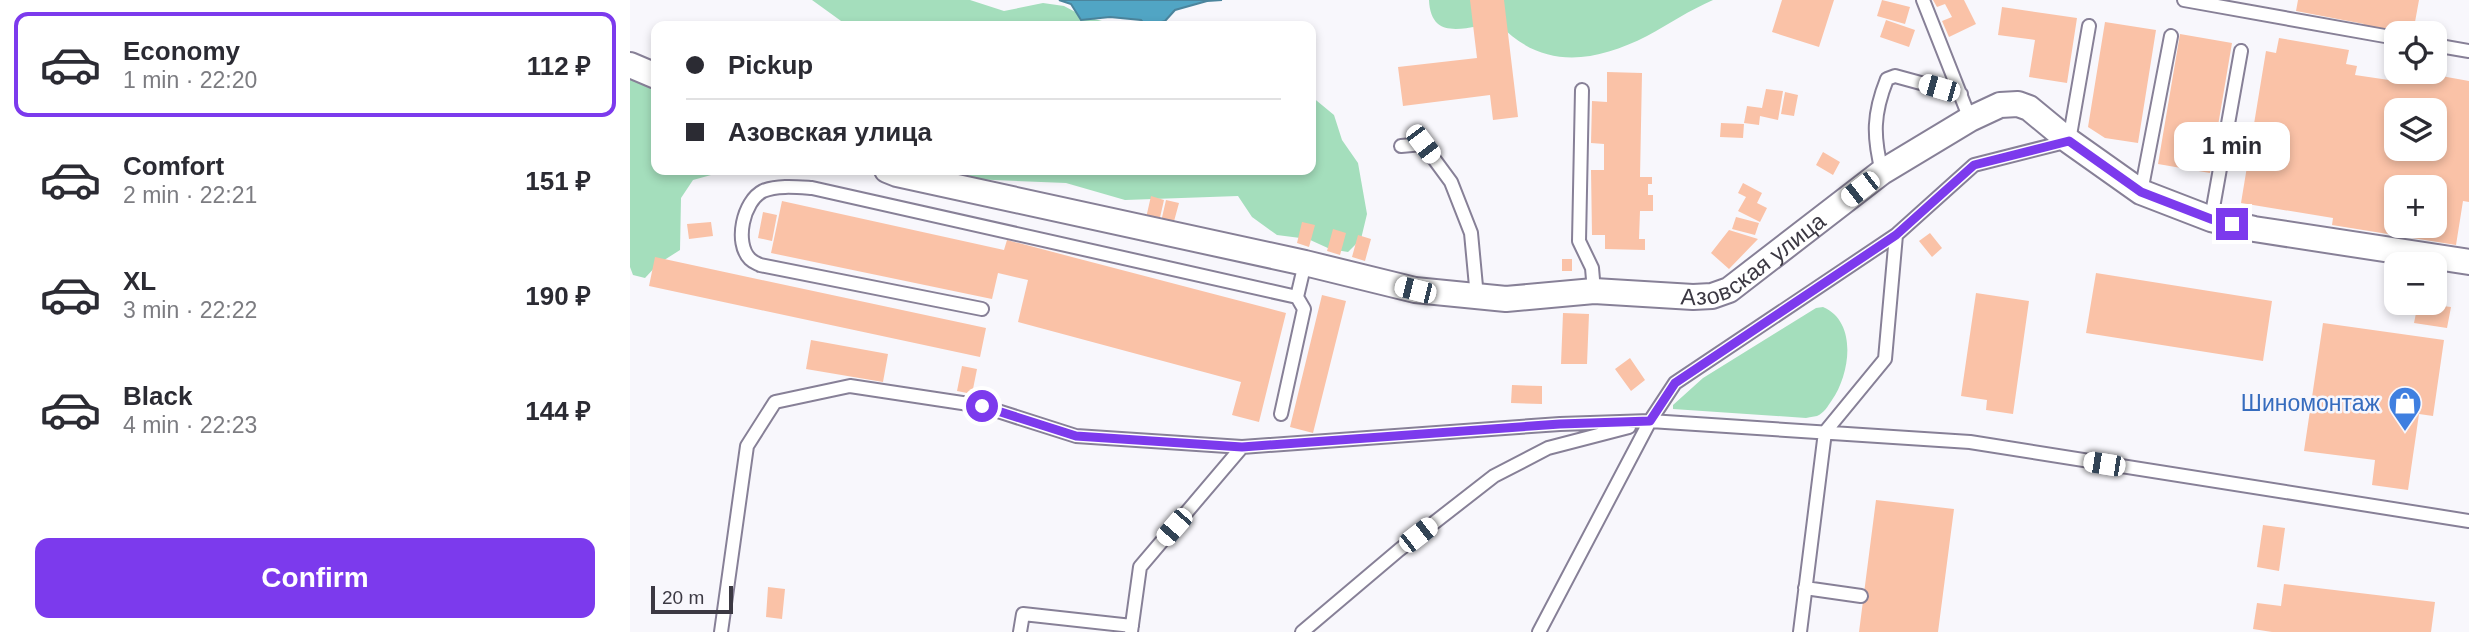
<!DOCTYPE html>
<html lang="en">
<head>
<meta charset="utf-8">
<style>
  :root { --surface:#fff; --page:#f2f2f3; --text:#2b2b33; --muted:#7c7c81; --line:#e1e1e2; --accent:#7c3aed }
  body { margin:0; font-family:Arial,sans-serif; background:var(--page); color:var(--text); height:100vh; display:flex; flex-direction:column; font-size:26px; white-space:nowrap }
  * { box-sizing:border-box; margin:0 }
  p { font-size:23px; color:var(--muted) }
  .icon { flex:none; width:38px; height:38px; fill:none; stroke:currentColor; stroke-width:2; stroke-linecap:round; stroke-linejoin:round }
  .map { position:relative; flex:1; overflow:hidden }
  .panel { display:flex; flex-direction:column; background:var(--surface); width:630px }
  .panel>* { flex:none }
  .top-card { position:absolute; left:21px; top:21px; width:665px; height:154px; border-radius:14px; box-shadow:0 4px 10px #0003; display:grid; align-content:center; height:154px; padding:0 35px; background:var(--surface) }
  .controls { position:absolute; left:1754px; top:21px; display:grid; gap:14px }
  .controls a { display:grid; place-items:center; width:63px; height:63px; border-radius:14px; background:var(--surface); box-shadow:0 4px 10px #0003; font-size:35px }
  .scale { position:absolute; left:21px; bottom:18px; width:82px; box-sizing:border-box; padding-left:7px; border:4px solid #3c3943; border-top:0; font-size:19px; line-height:24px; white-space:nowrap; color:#3c3943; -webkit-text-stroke:5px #f8f7fc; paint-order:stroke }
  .end { position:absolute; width:32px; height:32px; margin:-16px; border:9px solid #7c3aed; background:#fff; box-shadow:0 0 0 4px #fff }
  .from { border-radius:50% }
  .bubble { position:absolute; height:49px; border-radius:14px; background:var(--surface); box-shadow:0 4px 10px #0003; font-size:23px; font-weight:600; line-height:49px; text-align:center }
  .car { position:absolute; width:21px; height:42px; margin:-21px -10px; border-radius:9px; box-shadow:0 0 5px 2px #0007; background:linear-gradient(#fff 24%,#345 0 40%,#fff 0 76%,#345 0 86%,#fff 0) }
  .top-card b { display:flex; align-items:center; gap:24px; height:66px; font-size:26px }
  .top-card b+b { border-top:2px solid var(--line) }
  .top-card i { width:18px; height:18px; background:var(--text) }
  ul { padding:12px 0 0; list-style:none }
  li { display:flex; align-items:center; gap:21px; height:105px; margin:0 14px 10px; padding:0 21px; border:4px solid transparent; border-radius:14px }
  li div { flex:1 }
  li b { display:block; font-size:26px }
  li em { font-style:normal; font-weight:600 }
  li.active { border-color:var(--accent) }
  li>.icon { width:63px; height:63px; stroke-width:1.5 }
  .primary-button { display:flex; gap:14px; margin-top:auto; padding:14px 35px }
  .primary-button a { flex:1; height:80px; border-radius:14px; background:var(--accent); color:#fff; font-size:28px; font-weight:600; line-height:80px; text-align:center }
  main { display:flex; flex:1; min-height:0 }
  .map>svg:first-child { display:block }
  .green { fill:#a4debc }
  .water { fill:#51a5c4; stroke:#4b859d; stroke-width:2 }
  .building { fill:#fac2a7; fill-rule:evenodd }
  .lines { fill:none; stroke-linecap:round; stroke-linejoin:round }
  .service-casing { stroke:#878097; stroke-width:16 }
  .minor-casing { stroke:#878097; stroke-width:28 }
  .service { stroke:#fff; stroke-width:12 }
  .minor { stroke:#fff; stroke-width:24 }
  .route { stroke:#7c3aed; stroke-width:9 }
  .labels { text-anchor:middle; stroke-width:5; stroke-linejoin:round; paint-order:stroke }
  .street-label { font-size:23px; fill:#3c3943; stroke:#f8f7fc }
  .shop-label { font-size:23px; fill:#366cbe; stroke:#f8f7fc; text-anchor:end }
</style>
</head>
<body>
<main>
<section class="panel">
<ul>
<li class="active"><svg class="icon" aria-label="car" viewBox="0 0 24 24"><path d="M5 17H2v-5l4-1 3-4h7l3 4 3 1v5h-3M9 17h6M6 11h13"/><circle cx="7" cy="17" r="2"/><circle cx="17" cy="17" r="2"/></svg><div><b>Economy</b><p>1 min · 22:20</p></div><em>112 ₽</em></li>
<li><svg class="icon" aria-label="car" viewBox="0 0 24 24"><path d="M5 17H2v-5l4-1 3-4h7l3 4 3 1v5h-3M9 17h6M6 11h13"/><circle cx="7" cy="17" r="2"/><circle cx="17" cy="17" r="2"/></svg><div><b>Comfort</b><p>2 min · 22:21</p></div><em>151 ₽</em></li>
<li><svg class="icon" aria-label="car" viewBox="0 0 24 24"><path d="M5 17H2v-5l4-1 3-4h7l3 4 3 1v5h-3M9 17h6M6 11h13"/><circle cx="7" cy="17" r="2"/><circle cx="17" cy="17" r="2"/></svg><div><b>XL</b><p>3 min · 22:22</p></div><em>190 ₽</em></li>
<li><svg class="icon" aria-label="car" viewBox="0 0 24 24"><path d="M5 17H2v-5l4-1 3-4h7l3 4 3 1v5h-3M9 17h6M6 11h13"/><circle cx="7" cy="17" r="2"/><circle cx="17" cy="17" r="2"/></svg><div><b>Black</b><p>4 min · 22:23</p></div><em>144 ₽</em></li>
</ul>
<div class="primary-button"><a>Confirm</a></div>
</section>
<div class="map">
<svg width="1839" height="632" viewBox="0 0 1839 632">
  <rect width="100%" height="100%" fill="#f8f7fc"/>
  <path class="green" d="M182 0H340L374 11 413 3 434 6 453 16 472 21 475 26H218Z
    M799 0H1083C1060 10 1039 24 1017 36 964 63 912 70 869 24 841 24 801 45 799 0Z
    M0 76 26 88V170H99L63 180 51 198 50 250 28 264 15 278 3 275 0 267Z
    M681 96 704 115 712 140 728 163 737 214 731 239 718 252 700 249 678 239 647 235 622 217 608 196 495 200 436 183 341 179 316 170H681Z
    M1193 307C1228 322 1220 374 1202 400 1198 406 1194 413 1187 416 1183 417 1179 417 1176 418L1043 409V405L1073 378 1186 308Z"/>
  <path class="water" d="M429 0H592L577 1 545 10 535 21 516 26 511 20 480 17 451 20 441 4Z"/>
  <path class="building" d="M840 0H874L888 117 863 120 860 95 773 106 768 67 847 58Z
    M1152 0H1204L1189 47 1142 32Z
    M1252 0 1280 7 1275 24 1247 16Z
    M1303 0H1334L1346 24 1319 37 1312 21 1322 17 1315 4 1307 7Z
    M1668 0H1789L1783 33 1766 34 1733 27 1734 24 1666 11Z
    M1372 7 1447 18 1437 83 1399 77 1405 40 1368 35Z
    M1256 20 1285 30 1279 47 1250 37Z
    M1475 22 1526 30 1508 143 1475 138 1458 127Z
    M1550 34 1602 43 1580 173 1528 164Z
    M1649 38 1719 50 1716 64 1727 66 1725 75 1786 84 1789 72 1839 81V202L1833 201 1826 245 1702 225 1703 218 1611 203 1636 51 1646 53ZM1766 110H1804V149H1766ZM1766 187H1804V226H1766Z
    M977 72 1012 73 1010 177H1022V184H1018V195H1023V211H1010L1009 239H1015V250L975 249V235H962L961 170H974V144L961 143 962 101 977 102Z
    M1136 89 1153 91 1148 120 1130 116 1129 125 1114 123 1117 106 1132 108Z
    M1155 92 1168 95 1164 116 1151 114Z
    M1091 123 1114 124 1113 138 1090 137Z
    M1193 152 1210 162 1203 175 1186 165Z
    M1113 183 1132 193 1127 203 1137 208 1130 222 1108 211 1116 197 1108 193Z
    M521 196 534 200 529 222 516 218Z
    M536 200 549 203 543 225 531 222Z
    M152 201 374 250 377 240 656 313 629 422 602 415 611 382 388 322 398 280 368 273 362 299 141 253Z
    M133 212 147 215 142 241 128 238Z
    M1106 217 1129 223 1125 235 1102 229Z
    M81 222 83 236 59 239 57 224Z
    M672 222 685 225 679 247 667 243Z
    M703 229 716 233 710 255 697 251Z
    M1099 230 1128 239 1099 269 1081 253Z
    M1300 233 1312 248 1302 257 1289 241Z
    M728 235 741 239 735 261 722 257Z
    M25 257 356 328 350 357 19 286Z
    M932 259H942V271H932Z
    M1466 273 1642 301 1633 361 1456 333Z
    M1346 293 1399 301 1383 414 1356 410 1357 400 1331 396Z
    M692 295 716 301 683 433 660 427Z
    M1788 303 1821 307 1817 328 1784 323Z
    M933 313 959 314 957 364H931Z
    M1693 323 1814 340 1803 416 1789 414 1778 490 1742 485 1745 460 1674 451Z
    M181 340 258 354 253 382 176 369Z
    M1000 358 1015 380 1001 391 985 369Z
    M332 366 347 369 342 394 327 391Z
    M882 385 912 386V404L881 403Z
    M1246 500 1324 509 1308 632H1229Z
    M1633 525 1655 528 1649 571 1627 567Z
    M1654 584 1805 602 1801 632H1642L1623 629 1627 603 1651 606Z
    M138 587 155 589 152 619 136 617Z"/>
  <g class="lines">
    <defs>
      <path id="service" d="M1293 0 1340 119
        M1554 0 1766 38
        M1804 45 1839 51
        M952 90 949 241 962 268 964 291
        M771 146 793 144 821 182 841 233 847 297
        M1252 172C1243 136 1243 114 1257 79L1265 76 1331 94
        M1511 192 1541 36
        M1581 219 1611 51
        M352 309 130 265C126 263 123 262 120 259 104 243 113 201 133 191 147 185 167 187 182 188L667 297 675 263
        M651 414 674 309 667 297
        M1016 422 1020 421 1045 383 1266 235
        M1175 588 1231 596
        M91 632 117 446 145 402 220 386 352 406 446 436 612 447 930 424 1020 421
        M390 632 393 614 502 626
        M501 632 510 567 612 447
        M672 632 769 550 864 476 918 448 999 427
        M909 632 1020 421 1340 442 1839 521
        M1170 632 1195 432 1255 359 1266 235 1344 165 1439 141 1459 26"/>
      <g id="minor">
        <path d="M0 65 26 76"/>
        <path id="s1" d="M257 170 267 174 675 263 785 290 876 299 964 291 1063 297 1082 296 1099 290 1252 172 1340 119 1370 105 1388 104 1399 108 1439 141 1511 192 1581 219 1624 229 1839 262"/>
      </g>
    </defs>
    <use href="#service" class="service-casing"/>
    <use href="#minor" class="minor-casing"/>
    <use href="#service" class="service"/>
    <use href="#minor" class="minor"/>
  </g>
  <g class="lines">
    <path class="route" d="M352 406 446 436 612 447 930 424 1020 421 1045 383 1266 235 1344 165 1439 141 1511 192 1581 219 1602 224"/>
  </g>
  <defs>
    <symbol id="shop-pin" viewBox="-11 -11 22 30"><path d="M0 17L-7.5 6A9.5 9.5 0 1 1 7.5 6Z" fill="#3f7fe0" stroke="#f8f7fc"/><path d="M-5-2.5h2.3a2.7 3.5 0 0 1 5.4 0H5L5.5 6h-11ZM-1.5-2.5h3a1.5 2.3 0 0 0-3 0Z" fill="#fff"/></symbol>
  </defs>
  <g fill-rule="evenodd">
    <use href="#shop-pin" x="1756" y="384" width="38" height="52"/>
  </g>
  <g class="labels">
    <g class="street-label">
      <text dy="8" stroke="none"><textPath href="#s1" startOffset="892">Азовская улица</textPath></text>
    </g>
    <g class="shop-label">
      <text x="1750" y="411">Шиномонтаж</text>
    </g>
  </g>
</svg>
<div class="controls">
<a><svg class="icon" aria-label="locate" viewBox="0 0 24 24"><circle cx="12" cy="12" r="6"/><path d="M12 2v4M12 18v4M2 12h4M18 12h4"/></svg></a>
<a><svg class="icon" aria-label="layers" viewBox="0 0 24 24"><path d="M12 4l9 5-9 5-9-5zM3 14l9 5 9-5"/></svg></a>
<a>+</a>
<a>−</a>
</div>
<div class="scale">20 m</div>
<i class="end from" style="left:352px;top:406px"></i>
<i class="end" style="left:1602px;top:224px"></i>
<div class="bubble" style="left:1544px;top:122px;width:116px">1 min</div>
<i class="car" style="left:1309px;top:88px;rotate:286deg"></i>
<i class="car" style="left:793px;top:144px;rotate:143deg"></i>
<i class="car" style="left:1230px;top:189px;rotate:232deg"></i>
<i class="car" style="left:785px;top:290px;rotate:284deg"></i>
<i class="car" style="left:1474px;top:464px;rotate:279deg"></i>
<i class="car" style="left:544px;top:527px;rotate:221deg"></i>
<i class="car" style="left:788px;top:535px;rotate:52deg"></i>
<div class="top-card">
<b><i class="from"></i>Pickup</b>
<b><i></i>Азовская улица</b>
</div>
</div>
</main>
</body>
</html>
